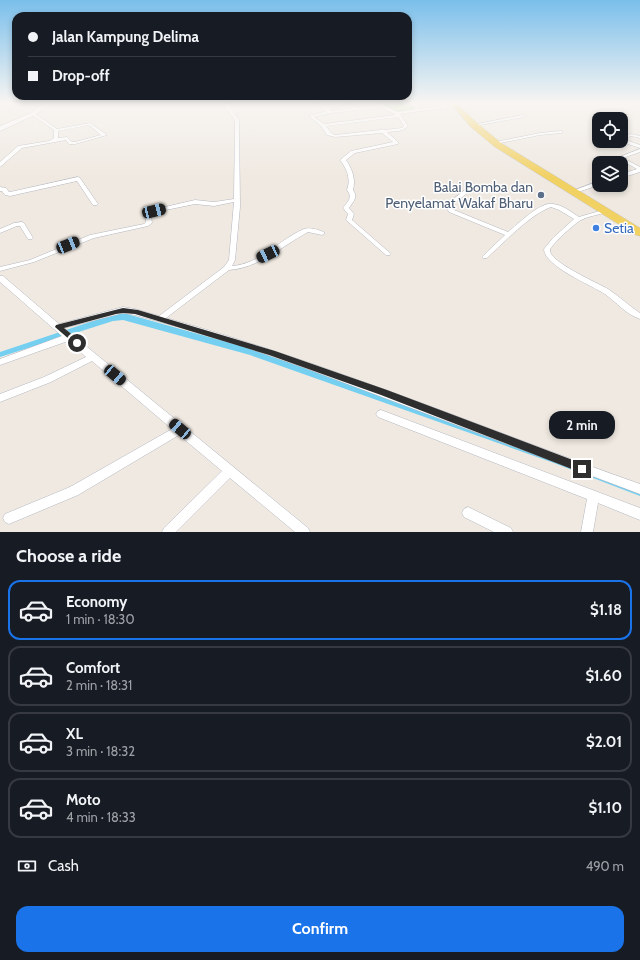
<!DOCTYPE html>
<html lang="en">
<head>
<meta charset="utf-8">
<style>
  :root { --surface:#171b24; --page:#242831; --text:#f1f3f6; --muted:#9ea1a6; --line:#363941; --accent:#1a73e8 }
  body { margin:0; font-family:Cabin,sans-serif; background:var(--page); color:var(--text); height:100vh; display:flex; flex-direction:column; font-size:15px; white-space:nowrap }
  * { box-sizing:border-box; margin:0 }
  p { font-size:13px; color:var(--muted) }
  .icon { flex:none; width:22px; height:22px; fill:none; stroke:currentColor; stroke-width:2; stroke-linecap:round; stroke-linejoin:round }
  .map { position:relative; height:532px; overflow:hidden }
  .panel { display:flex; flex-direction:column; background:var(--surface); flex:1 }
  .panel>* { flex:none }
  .hud { position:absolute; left:12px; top:12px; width:400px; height:88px; border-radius:12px; box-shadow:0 2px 6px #0003; display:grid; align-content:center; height:88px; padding:0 16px; background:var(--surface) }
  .buttons { position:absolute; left:592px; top:112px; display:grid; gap:8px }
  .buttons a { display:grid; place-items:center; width:36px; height:36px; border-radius:8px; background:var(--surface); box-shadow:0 2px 6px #0003; font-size:20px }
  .end { position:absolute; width:18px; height:18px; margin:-9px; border:5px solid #2e2e2e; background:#fff; box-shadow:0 0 0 2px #fff }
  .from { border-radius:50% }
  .bubble { position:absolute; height:28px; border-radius:12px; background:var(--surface); box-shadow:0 2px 6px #0003; font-size:13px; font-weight:800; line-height:28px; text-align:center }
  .car { position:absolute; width:12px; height:24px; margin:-12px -6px; border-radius:5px; box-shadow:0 0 3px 1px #0007; background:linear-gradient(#222 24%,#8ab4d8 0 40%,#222 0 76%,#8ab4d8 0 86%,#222 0) }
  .hud b { display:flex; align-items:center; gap:14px; height:38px; font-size:15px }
  .hud b+b { border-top:1px solid var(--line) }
  .hud i { width:10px; height:10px; background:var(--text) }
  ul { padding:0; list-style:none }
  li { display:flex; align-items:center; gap:12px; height:60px; margin:0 8px 6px; padding:0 8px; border:2px solid var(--line); border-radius:12px }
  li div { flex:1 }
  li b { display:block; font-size:15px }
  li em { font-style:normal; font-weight:800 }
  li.active { border-color:var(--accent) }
  li>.icon { width:36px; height:36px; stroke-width:1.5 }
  h2 { padding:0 16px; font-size:18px; line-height:48px }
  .pay { display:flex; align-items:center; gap:10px; height:44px; padding:0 16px; font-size:15px }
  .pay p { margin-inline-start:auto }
  .cta { display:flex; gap:8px; margin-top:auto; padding:8px 16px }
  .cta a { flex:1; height:46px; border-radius:12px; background:var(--accent); color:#fff; font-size:16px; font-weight:800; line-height:46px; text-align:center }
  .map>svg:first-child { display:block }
  .green { fill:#b6e59e }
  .water { fill:#75cff0 }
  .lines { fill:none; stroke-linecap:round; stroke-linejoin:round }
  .street-casing { stroke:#b4b7c1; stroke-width:1 }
  .secondary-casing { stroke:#b4b7c1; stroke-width:1 }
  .primary-casing { stroke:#c9c9c9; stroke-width:1 }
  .street { fill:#fff; fill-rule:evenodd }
  .secondary { fill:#fff; fill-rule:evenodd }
  .primary { fill:#f2d163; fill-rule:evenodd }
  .route { fill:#2e2e2e }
  .service-dot { fill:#5c6f8a; stroke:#fff; stroke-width:1.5 }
  .shop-dot { fill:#3f7fe0; stroke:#fff; stroke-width:1.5 }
  .labels { text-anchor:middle; stroke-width:3; stroke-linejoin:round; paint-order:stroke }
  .service-label { font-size:14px; fill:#4e5e75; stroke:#fff; text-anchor:end }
  .shop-label { font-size:14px; fill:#366cbe; stroke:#fff; text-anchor:start }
</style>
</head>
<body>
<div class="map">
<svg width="640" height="532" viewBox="0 0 640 532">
  <rect width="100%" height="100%" fill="#efe9e1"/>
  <path class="green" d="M376 103H413L418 110 397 113Z"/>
  <path class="water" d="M117 313 127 314 259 351 640 491V496L554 463 250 355 123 320 113 321 0 357V352Z"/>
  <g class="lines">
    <defs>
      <path id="street" d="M223 103H227L239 120 240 207 235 260 232 266C260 264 280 239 304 229 309 227 321 230 325 233L322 235 308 232C282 246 259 268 229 270L166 318C328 363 482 428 640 484V494L305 368 242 346 179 327 135 315 123 313 64 328 308 528 310 532H295L230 478 176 532H162L164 528 222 471 179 435 78 495 9 524 5 522 3 518 5 514 70 487 172 429 92 361 51 382 0 402V394L44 377 86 357 68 341 0 365V359L62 336 0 282V276H3L59 324 123 307 135 309 159 316 224 267 229 260 234 202 214 206 195 204 156 212 151 216 152 223 148 226 94 238 34 262 0 271V267L30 260 90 235 144 224 146 222 145 216 152 210 195 200 214 202 234 199 235 120Z
        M315 103H319L332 111 353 108 344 103H348L358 108 378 105 374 103H378L398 112 415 109 411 103H415L419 109 442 106 444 105 443 103H447V107L443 108 400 114 408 126C403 132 395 131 387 132L398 142V144L355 153 346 160C352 169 356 179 353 190 358 197 354 201 349 208L354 214 352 220 390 253 391 254 390 255H386L346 220 348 214 343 208C348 201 353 198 347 190 351 179 347 169 340 160L351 151 393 142 382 133 335 137 327 135 321 126 309 116 327 111ZM381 107 396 115 324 124 314 117 331 113ZM398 117 404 126 402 128 384 130 382 129 380 130 335 135 331 133 326 126Z
        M32 113H34L57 129 90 123 107 135 75 144H69L66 140 22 148 0 167V162L18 146 49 141 54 138V130L32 115ZM89 125 101 135 75 142H72L67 137 58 138V131Z
        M523 115 525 116 524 117 474 126 472 125Z
        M560 131H562V133L540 135 495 144 493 143 495 142 540 133Z
        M631 134 640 136V138L631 136 623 139 640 145V148L619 141H621V137Z
        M640 149V152L623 158 640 167V172L621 178V174L637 169 617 158Z
        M78 177 80 178 98 204 97 205H93L77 181 10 196 5 195 2 191H0V187L6 188 9 192H10Z
        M599 181V185L575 193 573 194 570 192Z
        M473 184 475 185V187L452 205 454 210 508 232C518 224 541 201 553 204 563 205 571 212 579 217L603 210H607L608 211 607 212C599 215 588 216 581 220 575 223 551 245 550 250 549 262 598 283 608 289 619 296 629 306 640 313V319C627 315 616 302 605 294 591 285 544 266 544 249L553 238 574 219 559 210 551 207C531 214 503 243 487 258H483L482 257 483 256 505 235 449 212 446 206 448 203Z
        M22 222 24 223 33 238 32 239H28L20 226H17L0 233V229L14 223Z
        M381 410 640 508V520L598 503 593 532H581L587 499 378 417 376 414 378 411Z
        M468 507 511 528 513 532H494L464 517 462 513 464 509Z"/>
      <path id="secondary" d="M44 103H51L35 115 0 131V126L31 113Z"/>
      <path id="primary" d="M450 103H456L477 123 501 143 640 228V236L636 235 495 147 471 127Z"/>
    </defs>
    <use href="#street" class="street-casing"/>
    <use href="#secondary" class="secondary-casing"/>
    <use href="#primary" class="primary-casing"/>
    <use href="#street" class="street"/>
    <use href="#secondary" class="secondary"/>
    <use href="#primary" class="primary"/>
  </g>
  <linearGradient id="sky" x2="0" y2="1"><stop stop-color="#7abfeb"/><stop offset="0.58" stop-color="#f8f5f2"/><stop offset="1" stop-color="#f8f5f2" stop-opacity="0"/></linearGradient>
  <rect width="640" height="177" fill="url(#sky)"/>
  <path class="route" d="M123 308 138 310 275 351 387 390 586 465 587 469 586 472 582 473 381 395 269 355 135 314 123 313 116 314 64 328 80 341V345L77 346 55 327 56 325Z"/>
  <circle class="service-dot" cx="541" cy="195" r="4"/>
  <circle class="shop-dot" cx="596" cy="228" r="4"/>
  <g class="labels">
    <g class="service-label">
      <text x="533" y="192">Balai Bomba dan<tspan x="533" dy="16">Penyelamat Wakaf Bharu</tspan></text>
    </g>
    <g class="shop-label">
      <text x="604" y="233">Setia</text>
    </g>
  </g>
</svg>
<div class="buttons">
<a><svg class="icon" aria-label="locate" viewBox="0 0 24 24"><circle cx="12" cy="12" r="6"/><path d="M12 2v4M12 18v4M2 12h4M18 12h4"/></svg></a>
<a><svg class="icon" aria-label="layers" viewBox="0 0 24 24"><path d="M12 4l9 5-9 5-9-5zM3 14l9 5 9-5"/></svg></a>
</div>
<i class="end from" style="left:77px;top:343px"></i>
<i class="end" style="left:582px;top:469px"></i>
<div class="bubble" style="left:549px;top:411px;width:66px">2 min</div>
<i class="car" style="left:154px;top:211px;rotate:77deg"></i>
<i class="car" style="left:68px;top:245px;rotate:68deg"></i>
<i class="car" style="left:268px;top:254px;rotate:245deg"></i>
<i class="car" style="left:115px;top:375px;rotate:130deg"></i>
<i class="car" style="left:180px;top:429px;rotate:310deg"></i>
<div class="hud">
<b><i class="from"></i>Jalan Kampung Delima</b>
<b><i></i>Drop-off</b>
</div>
</div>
<section class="panel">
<h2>Choose a ride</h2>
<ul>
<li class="active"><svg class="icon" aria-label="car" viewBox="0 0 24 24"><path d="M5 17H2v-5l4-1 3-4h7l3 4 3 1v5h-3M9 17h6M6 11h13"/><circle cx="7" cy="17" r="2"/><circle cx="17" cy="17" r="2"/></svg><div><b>Economy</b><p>1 min · 18:30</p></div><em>$1.18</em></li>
<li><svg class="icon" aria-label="car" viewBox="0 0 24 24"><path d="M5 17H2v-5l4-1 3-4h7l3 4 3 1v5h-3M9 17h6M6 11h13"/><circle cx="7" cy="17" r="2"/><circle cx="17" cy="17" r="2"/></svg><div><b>Comfort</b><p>2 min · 18:31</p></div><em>$1.60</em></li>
<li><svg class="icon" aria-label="car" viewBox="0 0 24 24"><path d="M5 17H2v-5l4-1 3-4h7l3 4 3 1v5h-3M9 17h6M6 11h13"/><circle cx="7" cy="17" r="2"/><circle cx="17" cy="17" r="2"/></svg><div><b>XL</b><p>3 min · 18:32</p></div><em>$2.01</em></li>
<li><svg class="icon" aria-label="car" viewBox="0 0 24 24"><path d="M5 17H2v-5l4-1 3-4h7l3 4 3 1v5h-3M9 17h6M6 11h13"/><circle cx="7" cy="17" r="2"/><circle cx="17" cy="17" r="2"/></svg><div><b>Moto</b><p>4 min · 18:33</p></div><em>$1.10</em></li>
</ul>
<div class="pay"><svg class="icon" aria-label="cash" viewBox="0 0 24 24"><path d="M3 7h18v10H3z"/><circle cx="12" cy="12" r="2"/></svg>Cash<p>490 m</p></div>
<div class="cta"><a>Confirm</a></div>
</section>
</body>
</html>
